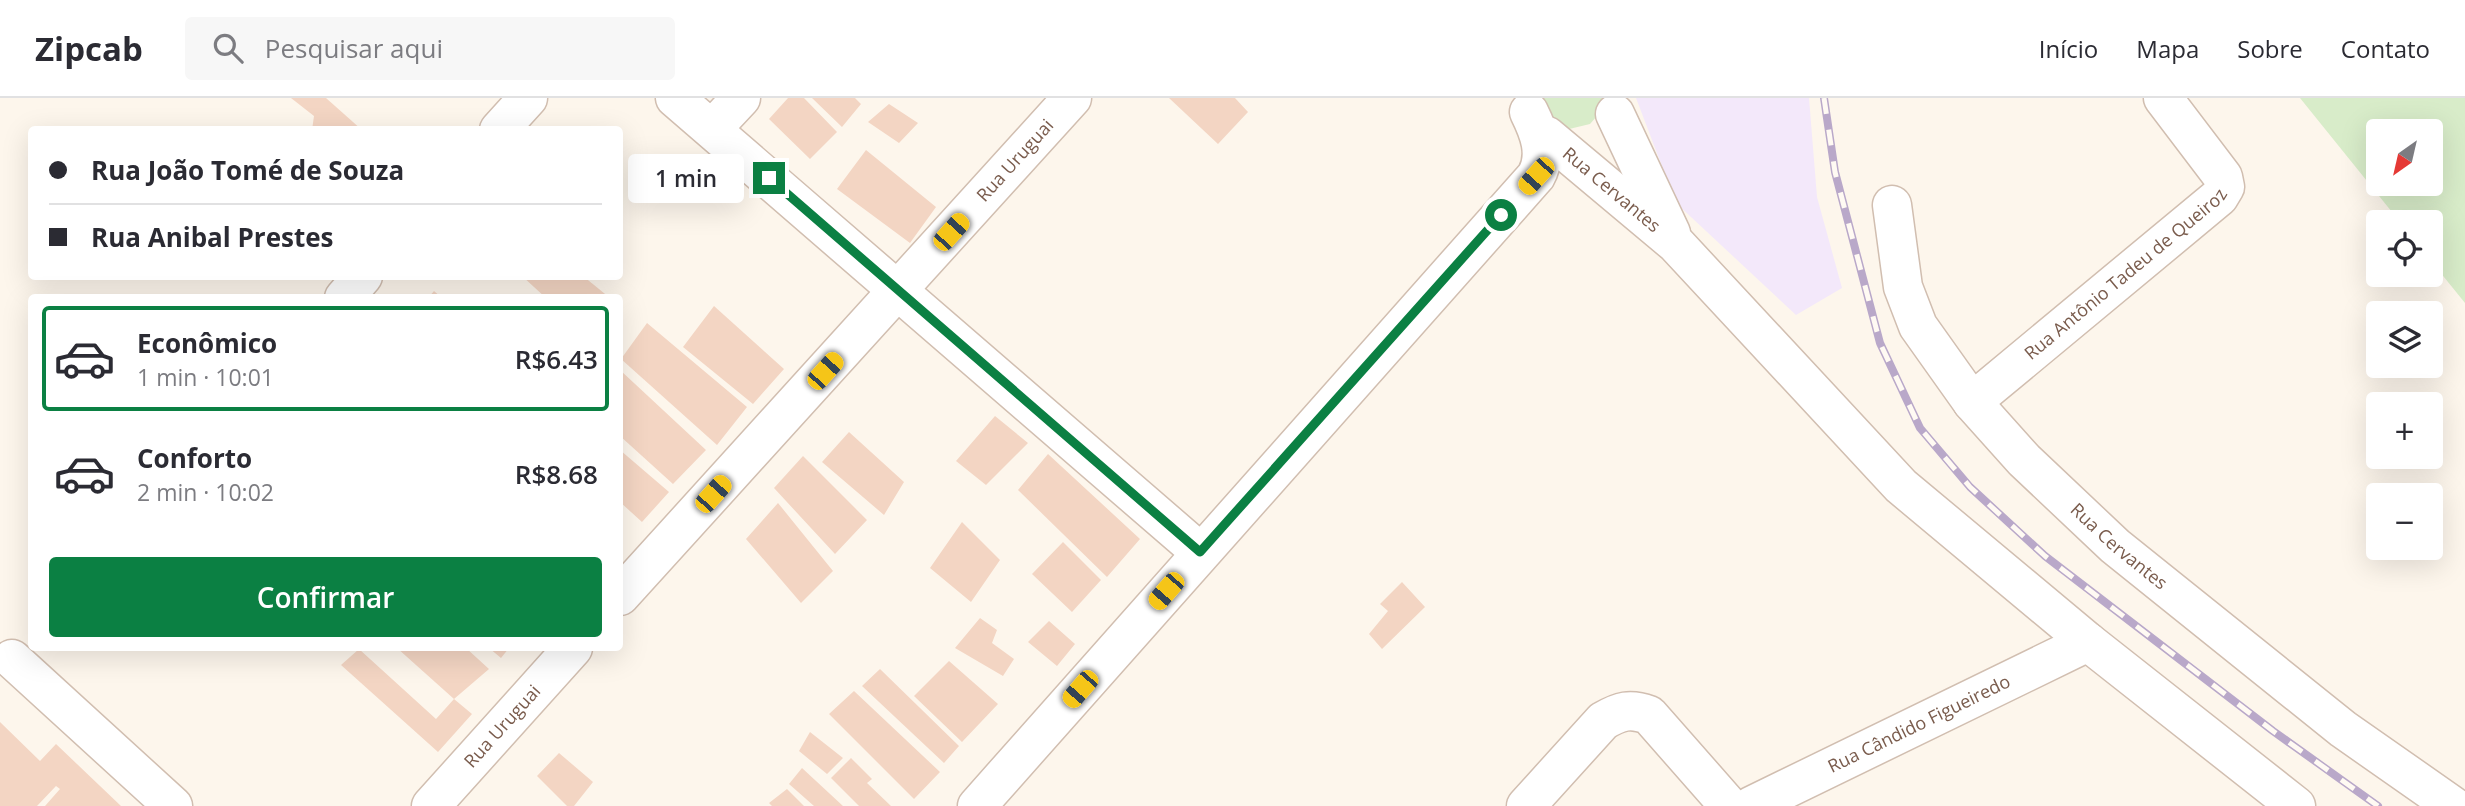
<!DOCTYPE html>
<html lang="pt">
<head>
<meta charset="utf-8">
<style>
  :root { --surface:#fff; --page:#f7f7f7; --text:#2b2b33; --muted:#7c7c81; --line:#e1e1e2; --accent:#0b8043 }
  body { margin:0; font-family:"Open Sans",sans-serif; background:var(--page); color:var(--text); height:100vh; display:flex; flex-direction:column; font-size:26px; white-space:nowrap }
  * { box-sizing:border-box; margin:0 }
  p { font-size:23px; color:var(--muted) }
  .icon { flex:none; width:38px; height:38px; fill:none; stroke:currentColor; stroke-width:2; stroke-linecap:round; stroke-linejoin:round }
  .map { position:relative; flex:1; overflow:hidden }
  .panel { position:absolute; left:28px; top:196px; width:595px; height:357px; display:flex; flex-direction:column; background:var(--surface); border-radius:7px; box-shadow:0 7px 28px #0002 }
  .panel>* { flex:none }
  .guide { position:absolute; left:28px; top:28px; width:595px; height:154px; border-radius:7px; box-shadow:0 7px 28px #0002; display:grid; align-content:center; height:154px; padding:0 21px; background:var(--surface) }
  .needle { width:46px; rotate:214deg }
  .tools { position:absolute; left:2366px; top:21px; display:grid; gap:14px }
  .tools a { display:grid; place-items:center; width:77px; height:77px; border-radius:7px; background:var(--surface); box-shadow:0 7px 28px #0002; font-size:35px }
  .end { position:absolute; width:32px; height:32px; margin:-16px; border:9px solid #0b8043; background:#fff; box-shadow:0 0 0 4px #fff }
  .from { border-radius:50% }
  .bubble { position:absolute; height:49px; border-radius:7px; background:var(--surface); box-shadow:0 7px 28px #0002; font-size:23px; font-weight:600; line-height:49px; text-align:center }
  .car { position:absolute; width:21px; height:42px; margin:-21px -10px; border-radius:9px; box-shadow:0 0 5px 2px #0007; background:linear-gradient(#f5c518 24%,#345 0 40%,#f5c518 0 76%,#345 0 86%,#f5c518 0) }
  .guide b { display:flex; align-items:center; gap:24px; height:66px; font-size:26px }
  .guide b+b { border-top:2px solid var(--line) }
  .guide i { width:18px; height:18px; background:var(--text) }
  ul { padding:12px 0 0; list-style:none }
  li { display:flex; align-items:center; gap:21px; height:105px; margin:0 14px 10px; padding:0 7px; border:4px solid transparent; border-radius:7px }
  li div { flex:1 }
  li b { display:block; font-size:26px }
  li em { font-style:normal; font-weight:600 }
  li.active { border-color:var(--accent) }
  li>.icon { width:63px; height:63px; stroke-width:1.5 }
  .action { display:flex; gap:14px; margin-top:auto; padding:14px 21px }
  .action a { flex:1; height:80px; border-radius:7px; background:var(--accent); color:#fff; font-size:28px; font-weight:600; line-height:80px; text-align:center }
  header { display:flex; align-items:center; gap:42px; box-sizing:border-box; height:98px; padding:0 35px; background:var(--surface); border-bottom:2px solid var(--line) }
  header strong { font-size:33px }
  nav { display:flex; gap:38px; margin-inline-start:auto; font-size:24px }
  .search { width:490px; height:63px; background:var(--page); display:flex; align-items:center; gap:18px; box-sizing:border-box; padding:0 24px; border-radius:7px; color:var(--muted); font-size:26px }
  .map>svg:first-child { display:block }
  .education { fill:#f3e8fa }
  .green { fill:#d8ecc9; fill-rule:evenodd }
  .building { fill:#f3d5c3 }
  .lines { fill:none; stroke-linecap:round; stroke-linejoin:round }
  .minor-casing { stroke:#d1beb0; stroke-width:41 }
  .minor { stroke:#fff; stroke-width:38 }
  .rail-casing { stroke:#b9a8c9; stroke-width:8 }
  .rail { stroke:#fffaf3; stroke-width:5; stroke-dasharray:16; stroke-linecap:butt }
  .route { stroke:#0b8043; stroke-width:9 }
  .labels { text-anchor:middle; stroke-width:6; stroke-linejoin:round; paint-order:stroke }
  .street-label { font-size:18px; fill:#7a5c4d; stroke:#fffaf3 }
</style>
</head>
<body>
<header>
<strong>Zipcab</strong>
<div class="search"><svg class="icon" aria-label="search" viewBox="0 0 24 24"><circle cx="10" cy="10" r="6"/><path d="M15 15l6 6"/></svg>Pesquisar aqui</div>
<nav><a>Início</a><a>Mapa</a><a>Sobre</a><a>Contato</a></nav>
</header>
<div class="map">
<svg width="2465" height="708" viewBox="0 0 2465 708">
  <rect width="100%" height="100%" fill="#fdf6ec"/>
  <path class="education" d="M1636 0H1809L1817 99 1842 190 1796 217 1676 105Z"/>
  <path class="green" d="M1541 0H1602L1597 18 1590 26 1565 32 1551 25Z
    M2300 0H2465V205L2431 163V124H2400ZM2378 33H2431V86H2378Z"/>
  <path class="building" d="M291 0H326L362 32H312L314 18Z
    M788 0H804L837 34 810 61 769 21Z
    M812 0H855L861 6 842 29Z
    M1169 0H1235L1248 14 1218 46Z
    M889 6 918 25 899 45 868 24Z
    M866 52 936 109 910 145 837 91Z
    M522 178H583L610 200H546Z
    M434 193 442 200H428Z
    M714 208 784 271 753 306 683 249Z
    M647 225 747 309 717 347 621 261Z
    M620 272 706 352 673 386 620 338Z
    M995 318 1028 345 986 387 956 363Z
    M849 334 904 384 884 417 822 364Z
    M620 352 669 394 642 424 620 404Z
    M1048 356 1140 441 1107 479 1018 392Z
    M803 358 867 422 835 456 774 390Z
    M778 405 833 473 801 505 746 441Z
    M962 424 1000 462 971 504 930 470Z
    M1063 444 1101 482 1072 514 1032 476Z
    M1402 484 1425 509 1382 551 1369 536 1388 513 1380 506Z
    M980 520 997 532 992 545 1014 561 1003 578 955 550Z
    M1049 523 1075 546 1057 568 1028 544Z
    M397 550H466L489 571 454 601Z
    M489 550H509L501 560Z
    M359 551 436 621 454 601 472 616 438 654 341 567Z
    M949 563 998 606 962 644 914 598Z
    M880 571 959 648 944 665 862 588Z
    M854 593 940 674 914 701 829 616Z
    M0 624 40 663 56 646 121 708H45L60 691 56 688 37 708H0Z
    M810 634 843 660 827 676 799 653Z
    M559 655 593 684 574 708H567L537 678Z
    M851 660 872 681 867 685 891 708H859L831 680Z
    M802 670 843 708H814L789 686Z
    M787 691 804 708H772L769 705Z"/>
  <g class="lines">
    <defs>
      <g id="minor">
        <path d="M675 0 1200 454"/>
        <path d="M1615 16 1671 135"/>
        <path d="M712 31 741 0"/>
        <path d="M499 32 528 0"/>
        <path id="s1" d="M1547 38 1676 146 1901 388 2088 544 2296 708"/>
        <path id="s2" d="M1892 107 1903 189 1918 228 1972 304 2024 362 2115 448 2343 631 2453 708"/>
        <path d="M344 200 363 178"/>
        <path id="s3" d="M1972 304 2219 99 2225 89 2223 79 2163 0"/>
        <path id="s4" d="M620 498 1072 0"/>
        <path d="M12 561 173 708"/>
        <path id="s5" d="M431 708 573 550"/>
        <path d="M977 708 1536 78C1548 57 1539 34 1529 14"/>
        <path d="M1526 708 1603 623C1620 613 1630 610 1649 617L1729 708"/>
        <path id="s6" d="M1751 708 2088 544"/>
      </g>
    </defs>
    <use href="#minor" class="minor-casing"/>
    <use href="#minor" class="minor"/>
    <defs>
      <path id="rail" d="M1824 0 1835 74 1880 245 1920 330 1970 389 2045 458 2273 633 2378 708"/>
    </defs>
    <use href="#rail" class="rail-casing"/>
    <use href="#rail" class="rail"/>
  </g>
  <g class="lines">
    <path class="route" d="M769 80 1200 454 1501 117"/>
  </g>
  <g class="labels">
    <g class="street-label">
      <text dy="6" stroke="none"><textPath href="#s4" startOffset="588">Rua Uruguai</textPath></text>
      <text dy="6" stroke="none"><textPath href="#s1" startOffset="84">Rua Cervantes</textPath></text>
      <text dy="6" stroke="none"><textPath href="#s3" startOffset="200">Rua Antônio Tadeu de Queiroz</textPath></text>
      <text dy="6" stroke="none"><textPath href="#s2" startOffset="424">Rua Cervantes</textPath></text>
      <text dy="6" stroke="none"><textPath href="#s6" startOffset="187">Rua Cândido Figueiredo</textPath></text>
      <text dy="6" stroke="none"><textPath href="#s5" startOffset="107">Rua Uruguai</textPath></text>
    </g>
  </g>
</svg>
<div class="tools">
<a><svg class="needle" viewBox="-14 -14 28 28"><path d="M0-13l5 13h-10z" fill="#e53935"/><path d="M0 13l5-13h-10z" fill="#7c7c81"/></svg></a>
<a><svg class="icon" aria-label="locate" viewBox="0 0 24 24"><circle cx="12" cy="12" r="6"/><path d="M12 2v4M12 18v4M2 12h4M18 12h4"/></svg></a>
<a><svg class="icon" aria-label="layers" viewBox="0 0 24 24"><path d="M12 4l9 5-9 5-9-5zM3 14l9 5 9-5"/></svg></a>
<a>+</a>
<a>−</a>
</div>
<i class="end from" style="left:1501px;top:117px"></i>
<i class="end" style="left:769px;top:80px"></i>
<div class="bubble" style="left:628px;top:56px;width:116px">1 min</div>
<i class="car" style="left:1536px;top:78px;rotate:222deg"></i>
<i class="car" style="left:951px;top:134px;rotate:42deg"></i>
<i class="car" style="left:825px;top:273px;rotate:42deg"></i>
<i class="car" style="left:713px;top:396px;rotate:42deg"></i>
<i class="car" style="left:1166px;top:493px;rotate:221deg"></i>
<i class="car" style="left:1080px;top:591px;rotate:221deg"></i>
<div class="guide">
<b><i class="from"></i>Rua João Tomé de Souza</b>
<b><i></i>Rua Anibal Prestes</b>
</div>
<section class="panel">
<ul>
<li class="active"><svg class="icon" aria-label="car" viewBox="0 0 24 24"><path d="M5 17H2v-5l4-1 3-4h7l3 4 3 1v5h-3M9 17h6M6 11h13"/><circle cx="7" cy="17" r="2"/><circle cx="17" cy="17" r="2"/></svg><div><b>Econômico</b><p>1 min · 10:01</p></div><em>R$6.43</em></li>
<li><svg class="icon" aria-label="car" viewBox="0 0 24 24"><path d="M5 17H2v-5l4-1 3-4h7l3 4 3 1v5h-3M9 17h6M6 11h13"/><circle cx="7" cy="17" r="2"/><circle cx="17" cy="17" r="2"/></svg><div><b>Conforto</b><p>2 min · 10:02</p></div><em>R$8.68</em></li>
</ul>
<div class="action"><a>Confirmar</a></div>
</section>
</div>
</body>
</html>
